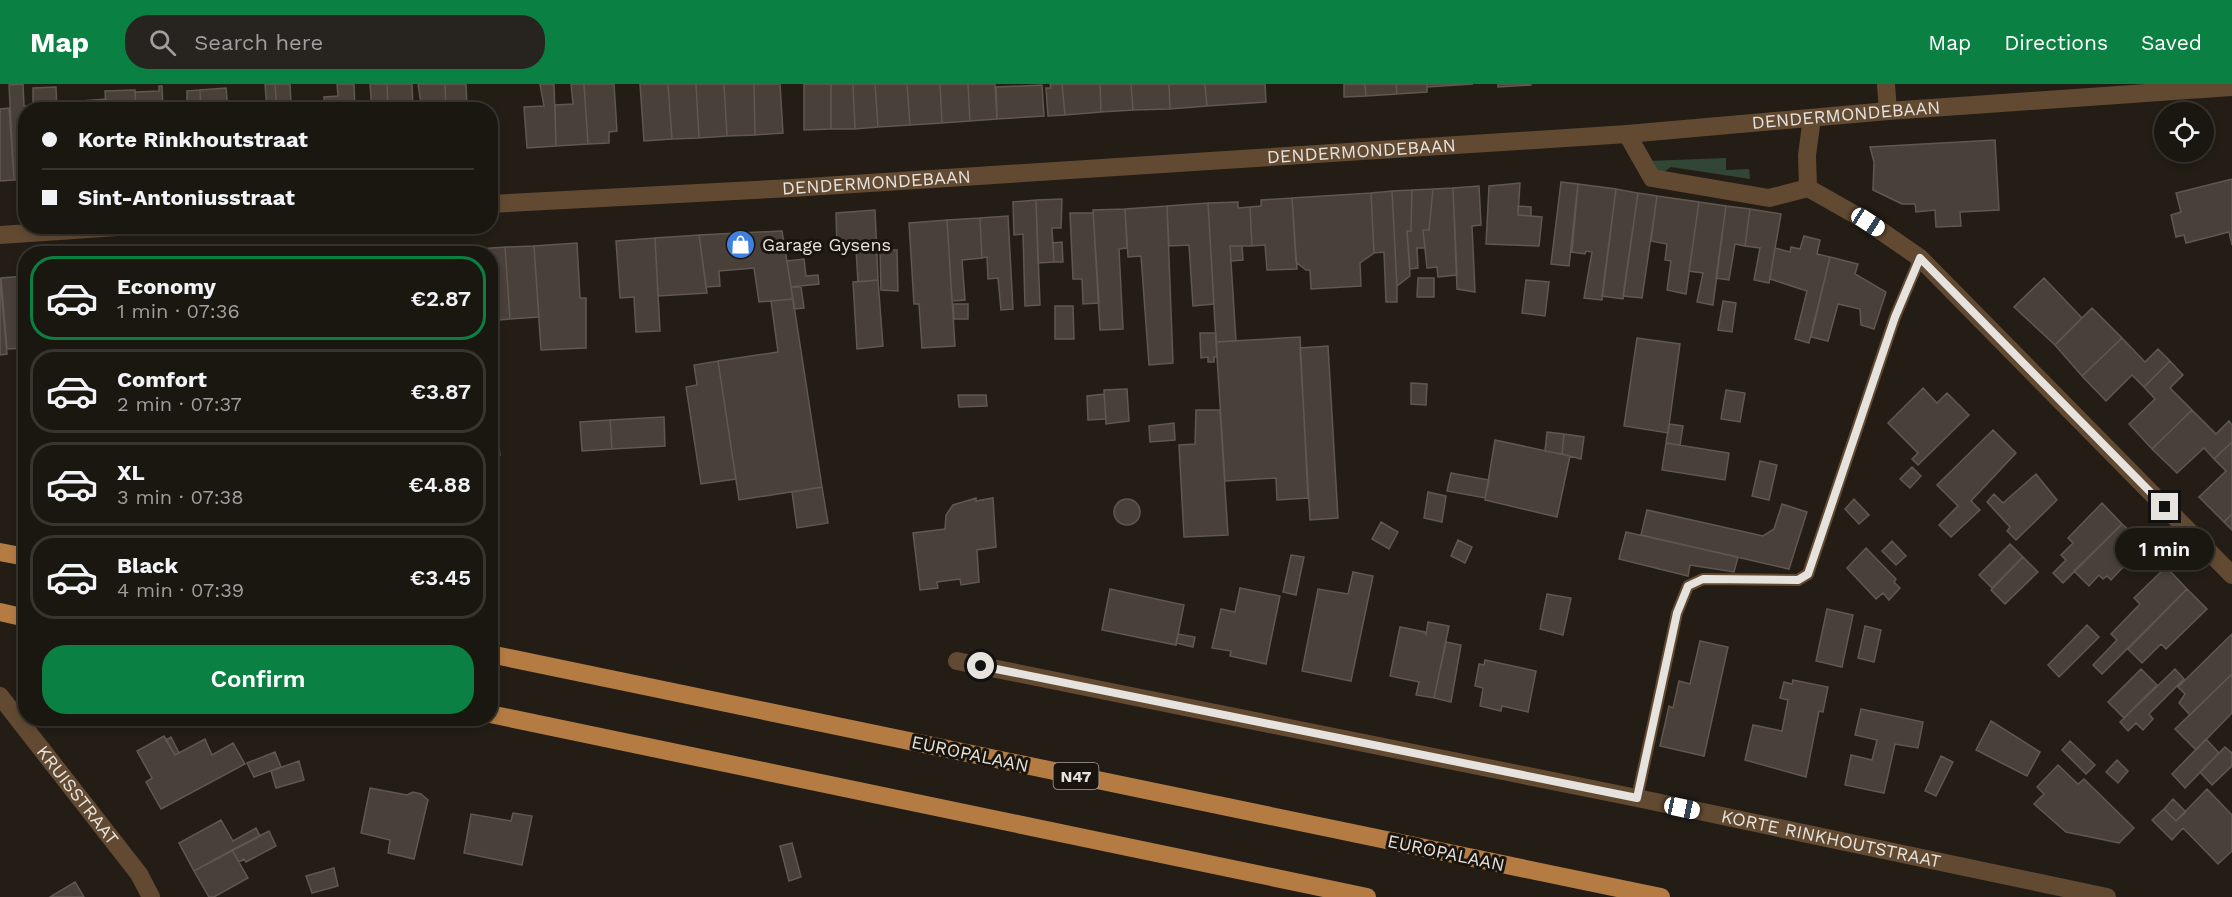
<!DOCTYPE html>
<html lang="en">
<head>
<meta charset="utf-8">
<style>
  :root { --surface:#1a1610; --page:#27231e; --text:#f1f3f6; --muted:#9f9f9f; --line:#383530; --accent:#0b8043 }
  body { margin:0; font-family:"Work Sans",sans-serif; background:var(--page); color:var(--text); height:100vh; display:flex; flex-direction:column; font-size:22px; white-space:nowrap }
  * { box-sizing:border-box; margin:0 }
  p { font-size:20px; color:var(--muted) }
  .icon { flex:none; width:33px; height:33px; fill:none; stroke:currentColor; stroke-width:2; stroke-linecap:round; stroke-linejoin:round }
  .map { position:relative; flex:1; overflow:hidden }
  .sheet { position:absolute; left:18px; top:162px; width:480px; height:480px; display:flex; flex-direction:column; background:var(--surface); border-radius:24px; box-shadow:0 3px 9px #0003,0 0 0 2px var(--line) }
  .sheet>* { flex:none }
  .banner { position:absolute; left:18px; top:18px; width:480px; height:132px; border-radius:24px; box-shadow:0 3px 9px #0003,0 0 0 2px var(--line); display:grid; align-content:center; height:132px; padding:0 24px; background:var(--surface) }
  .buttons { position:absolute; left:2154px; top:18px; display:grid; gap:12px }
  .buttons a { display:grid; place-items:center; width:60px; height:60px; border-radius:50%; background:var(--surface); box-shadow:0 3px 9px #0003,0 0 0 2px var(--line); font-size:30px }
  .end { position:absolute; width:27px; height:27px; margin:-14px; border:8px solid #e6e2dd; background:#111; box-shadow:0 0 0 3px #111 }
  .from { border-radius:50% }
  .bubble { position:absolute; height:42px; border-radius:21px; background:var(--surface); box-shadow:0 3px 9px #0003,0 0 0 2px var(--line); font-size:20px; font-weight:600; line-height:42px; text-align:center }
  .car { position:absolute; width:18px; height:36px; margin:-18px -9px; border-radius:8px; box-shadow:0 0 4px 2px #0007; background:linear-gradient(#fff 24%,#345 0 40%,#fff 0 76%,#345 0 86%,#fff 0) }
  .banner b { display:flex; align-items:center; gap:21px; height:57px; font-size:22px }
  .banner b+b { border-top:2px solid var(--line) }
  .banner i { width:15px; height:15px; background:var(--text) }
  ul { padding:10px 0 0; list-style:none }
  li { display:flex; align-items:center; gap:18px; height:84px; margin:0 12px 9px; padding:0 12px; border:3px solid var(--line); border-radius:24px }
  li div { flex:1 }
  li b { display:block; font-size:22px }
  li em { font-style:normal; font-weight:600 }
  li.on { border-color:var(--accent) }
  li>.icon { width:54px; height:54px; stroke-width:1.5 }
  .button { display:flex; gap:12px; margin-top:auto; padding:12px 24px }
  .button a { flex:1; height:69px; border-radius:24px; background:var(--accent); color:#fff; font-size:24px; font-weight:600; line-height:69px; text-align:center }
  header { display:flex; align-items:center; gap:36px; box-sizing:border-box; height:84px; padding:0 30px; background:var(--accent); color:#fff }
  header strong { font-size:28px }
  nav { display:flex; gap:33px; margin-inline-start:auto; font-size:21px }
  .search { width:420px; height:54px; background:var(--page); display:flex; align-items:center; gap:15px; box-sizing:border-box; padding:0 21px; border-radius:24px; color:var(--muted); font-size:22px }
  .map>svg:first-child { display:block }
  .green { fill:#324635 }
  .building { fill:#49403a; stroke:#605751; stroke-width:1.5 }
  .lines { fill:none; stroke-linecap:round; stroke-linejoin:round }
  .service { stroke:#624a32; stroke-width:12 }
  .minor { stroke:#624a32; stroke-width:18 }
  .tertiary { stroke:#624a32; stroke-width:18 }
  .trunk { stroke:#b47c43; stroke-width:18 }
  .route { stroke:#e6e2dd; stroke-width:8 }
  .labels { text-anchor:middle; stroke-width:6; stroke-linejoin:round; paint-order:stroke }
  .shield { fill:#19140d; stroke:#a8a49f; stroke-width:1.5 }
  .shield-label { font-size:16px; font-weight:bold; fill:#e6e2dd }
  .street-label { font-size:18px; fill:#e6e2dd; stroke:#19140d }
  .poi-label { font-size:18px; fill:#e6e2dd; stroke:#19140d; text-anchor:start }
</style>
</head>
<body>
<header>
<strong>Map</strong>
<div class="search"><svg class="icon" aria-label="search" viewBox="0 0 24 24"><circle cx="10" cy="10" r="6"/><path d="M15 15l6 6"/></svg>Search here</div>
<nav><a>Map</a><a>Directions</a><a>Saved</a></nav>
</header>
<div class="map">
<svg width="2232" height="813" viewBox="0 0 2232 813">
  <rect width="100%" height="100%" fill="#231d16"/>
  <path class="green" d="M1726 74V86L1749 85 1750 95 1671 83 1660 91 1648 77Z"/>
  <path class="building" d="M23 0 24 22H33V26H26V95L14 96 9 1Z
    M265 0H275L277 26H262L267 25Z
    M275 0H290L291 20 302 19 303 26H277Z
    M337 0H354L355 26H325L324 13 338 12Z
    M370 0H387L388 26H372Z
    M387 0H412L413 26H388Z
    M418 0H445L446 26H422Z
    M445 0H466L467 23 481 20V26H446Z
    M540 0H554L556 62 527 64 524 23 544 22Z
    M571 0H584L588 60 556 62 555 21 573 20Z
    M584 0H614L617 47 609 48V59L588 60Z
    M640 0H668L672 55 644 57Z
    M668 0H696L699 54 672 55Z
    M696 0H724L727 52 699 54Z
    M724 0H754L755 51 727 52Z
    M754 0H780L783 49 755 51Z
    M804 0H831V45L804 46Z
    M831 0H853L855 45H831Z
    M853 0H875L878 43 855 45Z
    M875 0H907L910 41 878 43Z
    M907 0H940L942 39 910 41Z
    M940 0H968L970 37 942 39Z
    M968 0H995L997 35 970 37Z
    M1050 0H1062L1065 31 1048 32 1046 4H1051Z
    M1062 0H1100L1101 28 1065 31Z
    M1100 0H1131L1133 26 1101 28Z
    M1131 0H1169L1170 25 1133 26Z
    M1169 0H1205L1207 22 1170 25Z
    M1205 0H1265L1266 18 1207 22Z
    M1344 0H1365L1366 12 1344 13Z
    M1365 0H1396L1397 10 1366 12Z
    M1396 0H1427V8L1397 10Z
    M1427 0H1473L1427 3Z
    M1498 0H1531V1L1498 3Z
    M1042 1 1044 32 997 35 996 3Z
    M159 2H162L163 26H136L135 8 159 7Z
    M56 3 57 26H33V4Z
    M226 4 228 26H201L200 6Z
    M135 6 136 26H106L105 7Z
    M200 6 201 26H187V7Z
    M106 15V26H83L82 17Z
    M82 17 83 26H57V18Z
    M9 24 14 96 0 97V25Z
    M1995 56 1999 126 1960 128 1961 142 1936 143 1935 126 1916 128 1915 120H1902L1873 106 1874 78 1870 63Z
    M2232 95V161L2229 148 2186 159 2184 151 2176 153 2171 131 2181 128 2176 109Z
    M1561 98 1578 100 1569 182 1551 180Z
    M1520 99 1518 131 1542 133 1539 162 1486 160 1489 102Z
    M1578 100 1616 105 1602 216 1584 214 1592 168 1586 167 1585 170 1572 168Z
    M1479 102 1481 141 1472 142 1475 208 1457 205 1453 104Z
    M1453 104 1457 191 1438 193 1437 183 1427 184 1423 146H1429L1433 105Z
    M1433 105 1429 146H1423L1425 164H1417L1418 184 1410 185 1407 147H1411L1412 106Z
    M1616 105 1638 109 1623 215 1602 212Z
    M1412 106 1411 147H1407L1410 192 1397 202 1392 107Z
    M1392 107 1397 202V218H1386L1384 168 1374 169 1371 109Z
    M1371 109 1374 169 1360 179 1361 202 1311 205 1310 186H1306L1296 178 1292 114Z
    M1638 109 1657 112 1642 214 1623 212Z
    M1657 112 1699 118 1686 210 1667 206 1671 177 1665 176 1667 160 1651 157Z
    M1292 114 1297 185 1267 186 1265 161 1252 162 1250 123 1261 122V116Z
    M1062 115 1061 144H1052L1054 178 1038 179 1036 116Z
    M1036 116 1040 221 1025 222 1023 150 1014 151 1013 118Z
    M1238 118V124L1250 123 1252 162H1230L1236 257 1216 258 1208 119Z
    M1699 118 1726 122 1713 221 1697 218 1703 189 1689 187Z
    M1208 119 1214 220 1193 222 1189 161 1169 162 1167 122Z
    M1167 122 1173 279 1149 281 1141 172 1128 173 1125 125Z
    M1518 122 1531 123V132L1518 131Z
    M1726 122 1750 125 1745 162 1735 160 1729 196 1716 194Z
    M1125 125 1127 164 1119 165 1123 245 1100 246 1093 126Z
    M1750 125 1781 130 1769 199 1754 196 1760 164 1745 162Z
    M875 126 878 196 858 198 856 165 837 166 836 129Z
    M1093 126 1099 219 1083 220 1082 195H1073L1070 129H1093Z
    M1008 132 1013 225 1001 226 998 194 988 195 987 173 982 174 980 134Z
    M980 134 982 174 962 176 965 216 952 217 947 136Z
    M947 136 955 262 922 264 919 220H914L909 139Z
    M782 147 793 215 759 218 754 184 719 187 720 202 706 203 699 151Z
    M699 151 707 209 658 212 655 154Z
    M1804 152 1820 156 1817 170 1830 173 1809 259 1795 255 1807 207 1770 195 1775 164 1790 168 1791 163 1800 165Z
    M655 154 660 247 636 248 634 213 620 214 616 157Z
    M1062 158 1063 178H1054L1053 159Z
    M577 159 580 214H586V264L541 266 534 162Z
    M534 162 539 233 510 235 505 163Z
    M1230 162H1242L1243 176 1231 177Z
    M505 163 510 235 490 237V170H478V165Z
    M478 165V170H445V167Z
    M880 166H897L898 207 881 206Z
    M1830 173 1858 180 1855 190 1886 208 1874 245 1861 241 1860 225 1838 220 1828 257 1811 253Z
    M804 175 806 192 818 191 819 200 791 203 787 177Z
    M24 192 26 264 7 265 1 194Z
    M0 194 7 270 0 271Z
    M1418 194H1434V213H1417Z
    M2044 194 2082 234 2055 261 2014 223Z
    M878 196 883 262 857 265 853 198Z
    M1526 196 1549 198 1545 232 1522 229Z
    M791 203H801L804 224 794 225Z
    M793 215 822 403 739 416 718 277 778 268 771 217Z
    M1723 217 1736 219 1732 248 1718 246Z
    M953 220H968V235H954Z
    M1055 222H1073L1074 255H1055Z
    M2092 224 2122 254 2082 292 2055 261Z
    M1200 249H1216L1217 273H1214V278H1208V273L1201 274Z
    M1300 253 1308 414 1277 416 1276 394 1225 397 1216 258Z
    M1637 254 1680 260 1668 349 1624 342Z
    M2122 254 2145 278 2158 265 2170 277 2144 303 2132 291 2106 317 2082 292Z
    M1328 262 1338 434 1310 436 1300 264Z
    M718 277 736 395 701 400 686 303 697 301 694 281Z
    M2170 277 2183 291 2170 304 2192 326 2152 365 2129 340 2155 315 2144 303Z
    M1411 299 1427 300 1426 321 1411 320Z
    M1923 304 1937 319 1947 309 1969 331 1918 381 1912 375 1918 369 1888 339Z
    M1127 305 1129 337 1106 340 1104 306Z
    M1726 306 1745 309 1740 338 1721 335Z
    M1104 310 1106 335 1088 336 1087 312Z
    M958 311H986L987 322 959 323Z
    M1196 326H1220L1228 451 1184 453 1179 361 1195 360Z
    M2192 326 2216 350 2229 337 2232 341V358L2214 375 2204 364 2177 389 2152 365Z
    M664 333 665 362 612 365 610 336Z
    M490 335H496L500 371 490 372Z
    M610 336 612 365 582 367 580 338Z
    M1174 339 1175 356 1150 358 1149 342Z
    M1669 340 1683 342 1680 361 1666 359Z
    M1993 346 2016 369 1971 417 1980 426 1951 453 1939 441 1958 422 1937 401Z
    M1547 348 1564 350 1562 370 1545 367Z
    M1564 350 1584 353 1581 375 1562 370Z
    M1495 356 1570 372 1557 433 1485 416Z
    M2232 358V430L2224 438 2199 413 2226 387 2214 375Z
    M1666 359 1729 369 1725 396 1662 386Z
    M1760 377 1777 381 1769 416 1752 412Z
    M1912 383 1921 392 1910 404 1900 395Z
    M1451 389 1489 396 1485 414 1447 407Z
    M2036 390 2057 416 2016 456 2007 447 2010 443 1987 418 1994 410 2003 419Z
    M822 403 828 439 797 444 792 408Z
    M1428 408 1446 412 1442 438 1424 434Z
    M976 414V417L993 414 996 463 977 466 979 498 961 501 960 495 937 498 938 504 920 506 913 449 945 445 946 431 953 421Z
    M1114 428a13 13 0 1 1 26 0a13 13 0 1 1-26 0Z
    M1854 415 1869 431 1859 440 1845 425Z
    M2102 419 2122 440 2063 499 2053 489 2066 476 2061 471 2073 459 2068 454Z
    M1782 420 1807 428 1789 485 1641 451 1647 426 1763 452 1774 445Z
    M2232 430V446L2224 438Z
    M1381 438 1398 448 1389 465 1372 455Z
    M2122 440 2134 451 2127 460 2136 469 2111 496 2107 492 2103 495 2099 491 2089 502 2074 487Z
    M1626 448 1738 473 1734 488 1690 481 1688 492 1619 475Z
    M1458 456 1472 463 1465 479 1451 472Z
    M1892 457 1906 472 1896 481 1882 467Z
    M2010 460 2023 473 1992 504 1979 491Z
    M1866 464 1896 495 1894 498 1900 504 1889 516 1883 509 1876 515 1847 484Z
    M1291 471 1304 473 1296 511 1283 508Z
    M2023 473 2038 488 2005 520 1991 506Z
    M2166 483 2187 505 2102 590 2093 581 2117 556 2111 550 2140 520 2134 514Z
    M1353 488 1373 492 1351 597 1302 587 1318 505 1348 510Z
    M1240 504 1280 512 1266 580 1230 572 1231 567 1212 564 1221 525 1235 528Z
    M1110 505 1184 521 1176 561 1102 546Z
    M2187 505 2207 525 2166 565 2161 560 2142 579 2128 565Z
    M1547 510 1571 514 1563 551 1540 545Z
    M1827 525 1853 531 1842 583 1816 577Z
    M1428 538 1449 542 1434 614 1416 611 1419 598 1390 592 1400 543 1425 548 1426 551Z
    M2087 541 2099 553 2059 593 2048 581Z
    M1865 542 1881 546 1874 578 1858 574Z
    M1178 550 1195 553 1193 563 1176 559Z
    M2232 550V590L2190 631 2179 619 2185 610 2178 603Z
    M1700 557 1728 563 1704 672 1660 662 1669 622 1673 624 1679 597 1690 600Z
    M1446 558 1461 561 1451 618 1434 614Z
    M1485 576 1536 587 1528 628 1502 622 1501 627 1480 622 1483 604 1475 602 1479 580 1484 581Z
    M2141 585 2157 601 2124 634 2108 618Z
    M2175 585 2184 595 2149 630 2153 635 2143 646 2136 639 2128 647 2120 638Z
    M2232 590V629L2196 666 2175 645Z
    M1793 596 1828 603 1823 628 1819 627 1806 693 1745 676 1753 641 1782 647 1788 616 1780 614 1784 598 1792 600Z
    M1861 625 1923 638 1918 664 1895 660 1884 709 1845 701 1851 671 1872 676 1877 656 1855 651Z
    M1991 637 2040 668 2027 692 1976 666Z
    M164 652 175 671 205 655 212 671 233 659 245 680 161 725 146 698 152 694 137 667Z
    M171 653 179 669 175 671 166 656Z
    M2206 655 2219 669 2185 704 2172 690Z
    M2070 657 2095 681 2086 690 2062 666Z
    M2225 663 2232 669V682L2212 701 2200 688Z
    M275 668 281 683 254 693 247 679Z
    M1941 672 1953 678 1936 712 1925 707Z
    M2117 676 2128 687 2118 699 2106 688Z
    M299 677 304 696 276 704 271 687Z
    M2058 681 2078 700 2084 695 2134 744 2119 759 2066 748 2034 720 2044 710 2037 703Z
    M370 704 407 711 413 708 421 710 428 716 414 775 388 769 390 756 361 749Z
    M2207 705 2232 731V767L2218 780 2183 744 2172 756 2152 736 2164 725 2176 737Z
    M2173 715 2186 728 2176 737 2164 725Z
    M513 729 532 732 522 781 464 769 471 730 511 737Z
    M221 736 233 757 256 744 260 752 194 787 179 759Z
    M269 747 276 762 246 778 244 775 239 778 232 766Z
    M792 759 801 793 789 797 780 762Z
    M232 766 248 794 214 813H209L194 787Z
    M334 784 338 802 312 809 306 792Z
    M75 798 84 813H50Z"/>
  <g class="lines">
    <path class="service" d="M1637 714 1677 529 1688 502 1703 495 1798 496 1808 490 1895 233 1920 174"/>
    <g class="minor">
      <path d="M1886 0 1888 27"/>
      <path d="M1812 34 1807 71 1808 104 1868 138 1920 174 2232 491"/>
      <path d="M1627 50 1652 94 1769 114 1808 104"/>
      <path id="s1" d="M957 577 1637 714 2107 813"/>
      <path id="s2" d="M0 612 139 790 151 813"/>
    </g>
    <g class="tertiary">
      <path id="s3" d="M490 120 792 104 1627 50 1888 27 2232 3"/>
      <path d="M0 151 133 142"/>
    </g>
    <path class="trunk" d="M0 468 26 473
      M0 528 26 534
      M490 570 1661 813
      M490 630 1367 813"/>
  </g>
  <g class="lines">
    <path class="route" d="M981 582 1637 714 1677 529 1688 502 1703 495 1798 496 1808 490 1895 233 1920 174 2165 423"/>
  </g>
  <defs>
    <symbol id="shop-disc" viewBox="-11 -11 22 22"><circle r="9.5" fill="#3f7fe0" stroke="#19140d"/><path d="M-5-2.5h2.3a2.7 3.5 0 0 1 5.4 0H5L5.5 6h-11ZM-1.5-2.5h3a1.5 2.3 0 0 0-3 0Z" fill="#fff"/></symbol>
  </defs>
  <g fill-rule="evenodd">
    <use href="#shop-disc" x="724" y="144" width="33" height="33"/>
  </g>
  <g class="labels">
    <rect class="shield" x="1053.5" y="679" width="45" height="26" rx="4.5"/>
    <g class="shield-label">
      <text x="1076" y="698">N47</text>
    </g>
    <g class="street-label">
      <text dy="6" stroke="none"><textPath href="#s3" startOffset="1359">DENDERMONDEBAAN</textPath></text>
      <text dy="6" stroke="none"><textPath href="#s3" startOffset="873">DENDERMONDEBAAN</textPath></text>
      <text dy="6" stroke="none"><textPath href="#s3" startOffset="387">DENDERMONDEBAAN</textPath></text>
      <text transform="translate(970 670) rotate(12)" y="6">EUROPALAAN</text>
      <text dy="6" stroke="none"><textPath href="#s2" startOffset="126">KRUISSTRAAT</textPath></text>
      <text dy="6" stroke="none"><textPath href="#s1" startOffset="892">KORTE RINKHOUTSTRAAT</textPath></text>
      <text transform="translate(1446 769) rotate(12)" y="6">EUROPALAAN</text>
    </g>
    <g class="poi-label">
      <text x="762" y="167">Garage Gysens</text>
    </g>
  </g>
</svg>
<div class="buttons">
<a><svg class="icon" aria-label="locate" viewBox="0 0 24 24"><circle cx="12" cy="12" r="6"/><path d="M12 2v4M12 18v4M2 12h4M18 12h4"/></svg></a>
</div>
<i class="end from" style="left:981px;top:582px"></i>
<i class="end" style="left:2165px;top:423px"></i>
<div class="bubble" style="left:2115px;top:444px;width:99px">1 min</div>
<i class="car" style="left:1868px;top:138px;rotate:123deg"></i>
<i class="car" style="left:1682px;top:724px;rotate:102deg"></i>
<div class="banner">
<b><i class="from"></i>Korte Rinkhoutstraat</b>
<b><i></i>Sint-Antoniusstraat</b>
</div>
<section class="sheet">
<ul>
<li class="on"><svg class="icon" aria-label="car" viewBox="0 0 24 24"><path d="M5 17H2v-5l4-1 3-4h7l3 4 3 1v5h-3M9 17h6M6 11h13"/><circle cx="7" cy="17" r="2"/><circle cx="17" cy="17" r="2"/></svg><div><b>Economy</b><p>1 min · 07:36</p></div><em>€2.87</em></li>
<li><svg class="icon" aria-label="car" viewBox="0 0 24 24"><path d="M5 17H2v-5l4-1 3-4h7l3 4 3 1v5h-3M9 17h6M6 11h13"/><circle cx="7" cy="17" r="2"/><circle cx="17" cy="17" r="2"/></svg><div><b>Comfort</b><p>2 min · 07:37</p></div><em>€3.87</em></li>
<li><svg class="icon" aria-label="car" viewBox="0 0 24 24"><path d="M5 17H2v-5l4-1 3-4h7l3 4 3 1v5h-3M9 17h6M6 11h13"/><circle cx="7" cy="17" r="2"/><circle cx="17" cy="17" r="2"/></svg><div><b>XL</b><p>3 min · 07:38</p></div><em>€4.88</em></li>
<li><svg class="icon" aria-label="car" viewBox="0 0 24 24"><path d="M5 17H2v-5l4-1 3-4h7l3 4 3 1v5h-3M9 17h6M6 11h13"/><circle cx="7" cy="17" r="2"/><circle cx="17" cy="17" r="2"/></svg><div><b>Black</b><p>4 min · 07:39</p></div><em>€3.45</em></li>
</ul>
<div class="button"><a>Confirm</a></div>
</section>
</div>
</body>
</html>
